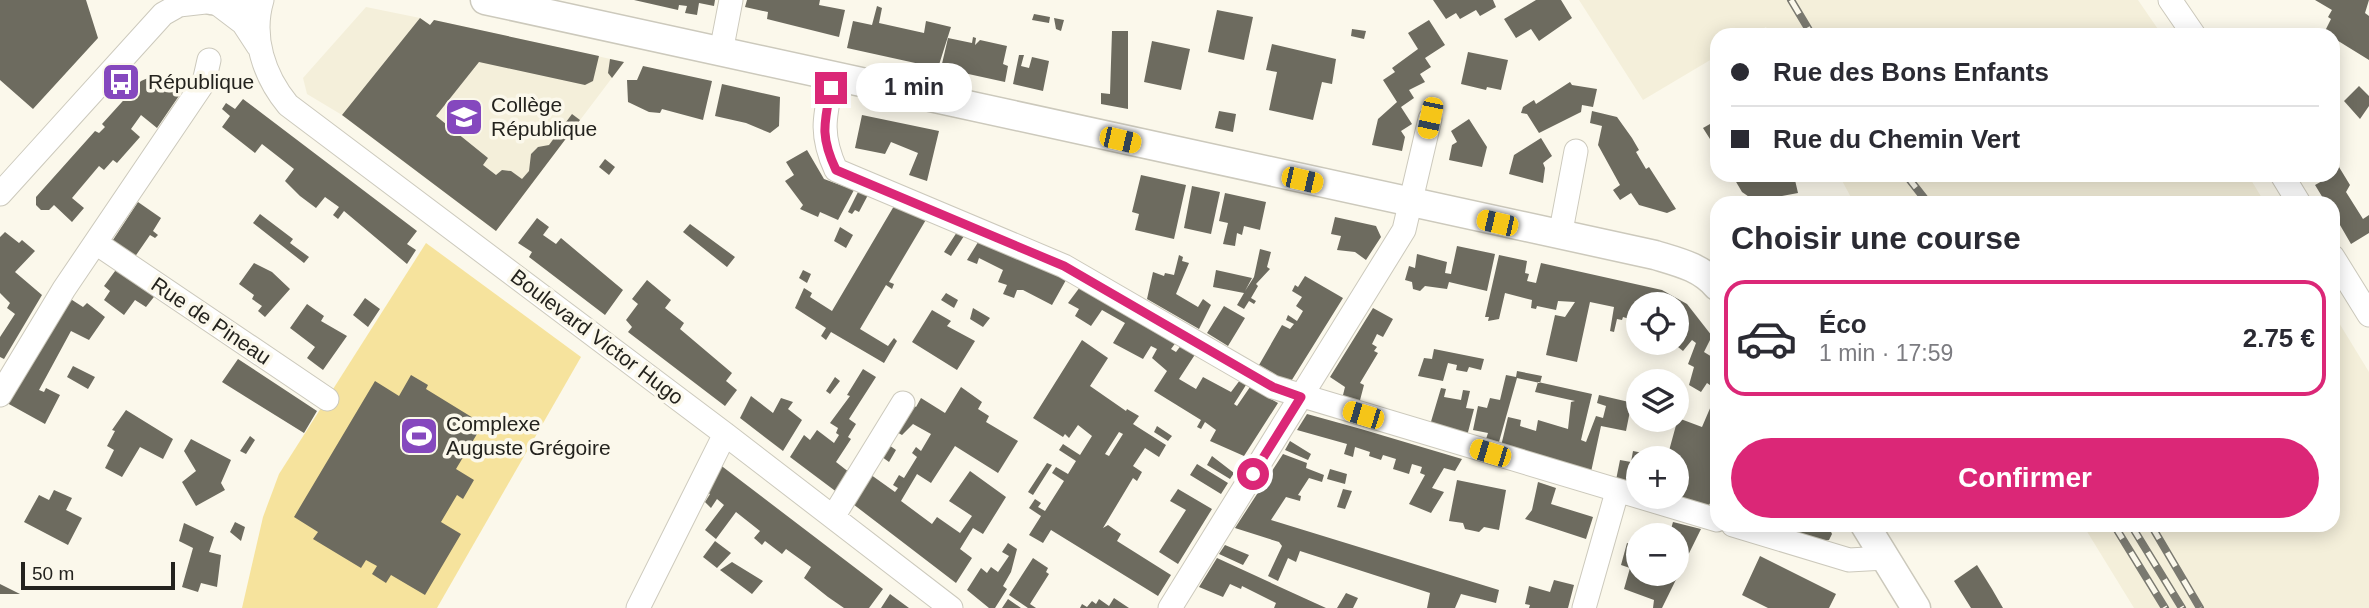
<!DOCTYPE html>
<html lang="fr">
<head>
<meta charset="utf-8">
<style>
  :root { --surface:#fff; --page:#f7f7f7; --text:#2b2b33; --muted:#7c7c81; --line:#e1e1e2; --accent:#db2777 }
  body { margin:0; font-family:Helvetica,sans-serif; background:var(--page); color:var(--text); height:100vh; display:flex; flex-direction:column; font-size:26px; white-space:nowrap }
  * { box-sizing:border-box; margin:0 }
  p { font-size:23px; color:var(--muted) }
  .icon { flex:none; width:38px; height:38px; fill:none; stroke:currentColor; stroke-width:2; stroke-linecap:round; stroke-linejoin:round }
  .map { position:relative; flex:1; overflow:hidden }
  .side { position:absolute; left:1710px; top:196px; width:630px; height:336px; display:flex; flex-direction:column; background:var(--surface); border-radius:21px; box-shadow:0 4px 18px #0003 }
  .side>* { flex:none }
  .guide { position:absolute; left:1710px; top:28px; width:630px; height:154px; border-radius:21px; box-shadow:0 4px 18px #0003; display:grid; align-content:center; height:154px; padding:0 21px; background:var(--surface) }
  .tools { position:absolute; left:1626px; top:292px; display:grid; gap:14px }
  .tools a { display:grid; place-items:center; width:63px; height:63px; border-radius:50%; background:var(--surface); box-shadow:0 4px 18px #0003; font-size:35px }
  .scale { position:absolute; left:21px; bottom:18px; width:154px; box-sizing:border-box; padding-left:7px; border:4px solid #24231e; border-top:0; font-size:19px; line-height:24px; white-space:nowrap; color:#24231e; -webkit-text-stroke:5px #fbf8eb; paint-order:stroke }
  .end { position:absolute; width:32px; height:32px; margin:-16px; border:9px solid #db2777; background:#fff; box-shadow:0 0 0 4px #fff }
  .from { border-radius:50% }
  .bubble { position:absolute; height:49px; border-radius:24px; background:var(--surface); box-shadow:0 4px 18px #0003; font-size:23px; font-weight:600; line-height:49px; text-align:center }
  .car { position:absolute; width:21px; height:42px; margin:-21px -10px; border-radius:9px; box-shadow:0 0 5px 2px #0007; background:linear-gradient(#f5c518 24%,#345 0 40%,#f5c518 0 76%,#345 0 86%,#f5c518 0) }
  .guide b { display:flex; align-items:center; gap:24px; height:66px; font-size:26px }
  .guide b+b { border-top:2px solid var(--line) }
  .guide i { width:18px; height:18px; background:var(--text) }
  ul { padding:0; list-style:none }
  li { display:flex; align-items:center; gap:21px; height:116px; margin:0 14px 10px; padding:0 7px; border:4px solid transparent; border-radius:21px }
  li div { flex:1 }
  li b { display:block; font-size:26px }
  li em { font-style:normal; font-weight:600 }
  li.active { border-color:var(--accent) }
  li>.icon { width:63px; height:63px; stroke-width:1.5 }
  h2 { padding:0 21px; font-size:32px; line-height:84px }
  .cta { display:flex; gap:14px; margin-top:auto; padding:14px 21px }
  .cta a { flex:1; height:80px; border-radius:42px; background:var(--accent); color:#fff; font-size:28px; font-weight:600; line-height:80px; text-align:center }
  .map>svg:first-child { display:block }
  .built { fill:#f4efda }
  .green { fill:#f6e39d }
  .building { fill:#6d6b5f; fill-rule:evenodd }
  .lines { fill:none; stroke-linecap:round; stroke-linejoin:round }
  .minor-casing { stroke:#ccc9bc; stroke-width:25 }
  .major-casing { stroke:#ccc9bc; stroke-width:31 }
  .minor { stroke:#fff; stroke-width:23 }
  .major { stroke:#fff; stroke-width:28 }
  .rail-casing { stroke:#7a7970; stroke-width:8 }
  .rail { stroke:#fbf8eb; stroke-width:5; stroke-dasharray:16; stroke-linecap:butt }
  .route { stroke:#db2777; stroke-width:9 }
  .labels { text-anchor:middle; stroke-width:7; stroke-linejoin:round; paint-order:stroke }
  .poi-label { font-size:21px; fill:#24231e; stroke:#fbf8eb; text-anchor:start }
  .street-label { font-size:21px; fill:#24231e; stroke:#fbf8eb }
</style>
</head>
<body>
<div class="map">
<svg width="2369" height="608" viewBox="0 0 2369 608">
  <rect width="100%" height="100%" fill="#fbf8eb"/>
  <path class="built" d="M1579 0H2138L2162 35H1770L1766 27 1753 35H1717V56L1643 100Z
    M366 7 420 18 430 25 434 20 624 62 496 231 342 115 307 94 303 78Z
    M1839 175H2248L2265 203H1854Z
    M2333 313 2369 372V608H2134L2083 525H2333Z"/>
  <path class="green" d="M426 243 581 357 437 608H242L263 517 279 474Z"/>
  <path class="building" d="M0 0H86L98 38 33 109 0 80Z
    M634 0H715L714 6 699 3 697 15 685 13 687 6 679 5 678 10Z
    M747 0H820L819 5 845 10 839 37 767 19 768 12 745 7Z
    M1433 0H1493L1496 7 1480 16 1476 10 1460 19 1456 13 1446 19Z
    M1536 0H1561L1572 18 1539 41 1531 29 1516 38 1504 19Z
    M2315 0H2369L2365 13 2369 16V60L2335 39 2333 42V35H2323L2331 19 2328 17 2332 10Z
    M877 6 882 8 879 23 924 33 926 21 951 27 938 68 847 48 853 21 872 25Z
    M1217 10 1253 17 1244 60 1208 52Z
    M1034 14 1050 17 1049 23 1032 20Z
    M420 18 430 25 434 20 599 56 593 81 585 85 479 62 436 116 488 158 483 165 496 175 502 170 511 171 522 179 529 171 531 154 538 147 549 145 572 114 580 120 496 231 342 115Z
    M1054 18 1064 20 1061 31 1056 29Z
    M1429 20 1445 45 1425 58 1431 67 1420 74 1425 82 1409 90 1414 98 1401 107 1412 124 1401 131 1405 137 1402 151 1372 145 1378 119 1397 102 1383 80 1395 72 1392 68 1418 49 1408 33Z
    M1352 29 1366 31 1364 39 1351 36Z
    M1112 31H1128V109L1101 104V93L1110 94Z
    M973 37 976 38 975 45 980 40 1007 46 1003 64 1008 66 1005 82 941 68 948 38 972 43Z
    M1152 41 1190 49 1181 90 1144 82Z
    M1272 44 1336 59 1332 84 1322 82 1313 120 1269 110 1277 72 1266 70Z
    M1468 52 1508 60 1501 90 1487 87 1486 90 1461 84Z
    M1019 55H1024L1021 66 1029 68 1032 57 1049 61 1043 91 1013 84Z
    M610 59 624 62 612 78 608 73Z
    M643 66 712 81 703 120 662 109 660 113 649 112 628 102 627 80H637Z
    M148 78 185 87 157 128 141 115 131 129 140 137 117 163 113 160 104 170 99 166 72 198 84 208 72 222 54 205 49 210H41L36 205V197L95 131 99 133 105 127 102 124 141 81Z
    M1570 82 1572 85 1597 89 1593 107 1582 105 1581 112 1539 133 1527 114 1521 113 1523 107 1534 100 1536 104Z
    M722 84 780 97 779 126 770 133 746 123 715 116Z
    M2359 86 2369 96V106L2360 119 2344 101Z
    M243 99 417 231 407 244 416 250 407 264 344 211 338 219 333 215 339 207 325 197 316 208 300 196 285 181 294 169 262 144 255 153 222 127 230 116 222 109 226 103 235 109Z
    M1219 111 1236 114 1233 132 1215 128Z
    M1592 111 1617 117 1632 138 1639 150 1636 152 1646 169 1649 167 1676 209 1667 213 1639 205 1631 193 1620 200 1613 190 1620 185 1598 145 1602 126 1590 123Z
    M862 115 939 131 927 181 909 175 918 153 891 142 885 154 855 148Z
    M1469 119 1487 147 1482 167 1449 160 1452 145 1457 142 1451 131Z
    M1717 120V150L1703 128Z
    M1541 138 1552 156 1543 163 1545 168 1543 183 1509 174 1514 155Z
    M807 150 824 179 854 190 838 220 820 212 818 217 800 209 803 205 785 181 794 175 786 162Z
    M605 159 615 167 609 175 599 167Z
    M2339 167 2350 185 2346 192 2363 219 2369 215V233L2351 244 2333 213V203H2326L2315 185 2333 175Z
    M1141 175 1186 185 1174 239 1135 230 1139 214 1132 212Z
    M1732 175H1797L1799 178 1795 180 1798 193 1755 201 1742 192Z
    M1192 186 1220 192 1211 234 1184 228Z
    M858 192 868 195 859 212 855 210 852 214 848 212Z
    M1225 193 1266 202 1260 230 1244 226 1242 235 1237 233 1235 246 1223 244 1228 223 1219 221Z
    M138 202 161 218 153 231 158 235 155 238 150 235 132 261 109 246Z
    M894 206 927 218 889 282 894 284 892 289 886 285 860 329 888 346 894 338 897 341 884 363 831 332 826 340 821 336 826 328 795 308 804 288 812 293 810 297 832 311Z
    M260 214 293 239 290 243 309 257 304 263 253 223Z
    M1335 217 1376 226 1381 237 1366 260 1355 252 1337 250 1341 236 1331 234Z
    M537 218 549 227 543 235 556 244 561 238 623 290 605 315 529 257 532 252 518 243Z
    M690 224 735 257 727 267 683 232Z
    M840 227 853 235 846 248 834 241Z
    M5 232 19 243 22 240 35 251 15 272 42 295 4 359 0 357V337L15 314 7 308 10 303 0 293V237Z
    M957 232 964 236 951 256 944 252Z
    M980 239 1066 280 1052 305 1023 290H1017L1014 298 1003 294 1007 285 998 282 1003 270 979 258 977 264 967 260Z
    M1457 246 1495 254 1487 291 1449 282 1447 289 1425 286 1420 291 1413 289 1412 282 1405 280 1409 266 1415 268 1417 254 1447 262 1445 273 1451 274Z
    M1260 249 1271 252 1267 267 1270 269 1256 284 1258 286 1251 298 1256 301 1254 304 1249 301 1244 309 1237 305 1244 293 1213 287 1216 270 1252 278 1245 291 1254 277Z
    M1179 255 1183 257 1182 261 1189 263 1176 294 1198 307 1203 299 1211 305 1199 329 1147 299 1153 272 1164 276 1165 273 1174 275Z
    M1499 255 1527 261 1525 273 1529 274 1527 281 1536 283 1541 263 1662 290 1687 304 1712 336 1704 352 1717 360V390L1707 383 1701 392 1689 385 1694 367 1688 364 1696 343 1692 340 1683 351 1673 343H1676V304H1638V329L1635 328 1636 321 1623 317 1622 320 1617 319 1614 332 1610 331 1614 307 1590 302 1577 362 1546 355 1555 315 1565 317 1575 302 1558 301 1556 310 1537 306 1536 309 1531 308 1532 300 1505 293 1499 319 1488 321 1489 317H1485Z
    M254 263 272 272 290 289 265 317 258 311 262 306 252 299 254 295 239 284Z
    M118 267 157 293 146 307 135 300 124 315 104 300 110 291 104 286Z
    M803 270 811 274 807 283 799 278Z
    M1305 276 1343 298 1290 383 1259 365 1282 325 1290 329 1294 324 1286 320 1288 315 1297 321 1303 311 1296 306 1302 297 1292 291 1295 285 1298 287Z
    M647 280 671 300 665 308 684 323 680 329 732 373 726 381 737 390 725 406 628 332 632 327 626 320 638 304 632 299Z
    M1080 287 1177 341 1171 349 1176 352 1182 344 1196 353 1179 379 1196 389 1203 377 1231 392 1240 380 1246 385 1234 404 1237 406 1250 387 1278 403 1244 456 1210 441 1216 430 1205 422 1201 429 1197 427 1201 420 1154 391 1167 371 1152 358 1157 349 1151 346 1143 359 1113 343 1125 323 1102 310 1091 326 1075 316 1079 309 1068 303Z
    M946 293 958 300 954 308 941 300Z
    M69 298 83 307 87 303 105 317 89 340 71 331 39 390 44 392 46 388 60 395 45 424 7 403Z
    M365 298 380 309 368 327 353 315Z
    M307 304 324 316 321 321 347 336 323 370 307 358 315 347 290 328Z
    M1224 306 1245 318 1228 346 1207 333Z
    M973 308 990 318 983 327 970 319Z
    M1373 308 1393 319 1383 337 1377 334 1372 344 1377 347 1374 351 1378 353 1360 383 1364 385 1359 404 1342 399 1345 387 1330 377Z
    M932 310 951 321 947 326 975 341 957 370 912 342Z
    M1082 340 1108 358 1090 386 1126 411 1127 409 1139 416 1133 424 1166 445 1159 457 1145 448 1133 466 1142 472 1137 481 1133 478 1103 528 1108 525 1121 534 1117 541 1171 575 1158 596 1051 530 1043 543 1029 535 1041 516 1029 508 1035 499 1041 503 1038 507 1045 511 1064 481 1052 473 1056 467 1068 474 1076 461 1059 450 1063 444 1080 455 1092 436 1078 425 1069 438 1065 434 1063 437 1033 418ZM1119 432 1123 434 1109 456 1105 454Z
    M1434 349 1484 359 1481 370 1469 367 1467 372 1456 370 1457 365 1448 363 1443 381 1418 376 1424 358 1432 359Z
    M238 359 317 411 304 433 222 382Z
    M73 366 95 377 88 389 67 377Z
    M863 369 876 377 849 419 856 424 848 437 851 439 836 462 854 476 842 496 790 457 804 435 810 440 817 430 834 443 839 435 836 433 838 428 830 423 850 396 847 395Z
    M1517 371 1542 376 1540 383 1517 378 1499 442 1486 439 1488 433 1473 430 1478 406 1487 408 1490 398 1500 400 1506 375 1516 377Z
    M411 375 428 385 426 389 483 424 456 469 474 480 463 499 457 495 441 522 461 534 425 595 391 575 386 583 372 574 377 566 366 560 361 568 313 539 318 532 294 517 375 381 399 396Z
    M835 377 840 381 830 394 826 391Z
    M1538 382 1592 394 1581 440 1586 442 1596 416 1603 418 1606 406 1597 403 1599 395 1629 402 1631 395 1638 397V412L1630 411 1626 431 1601 426 1591 472 1501 446 1508 417 1521 420 1520 426 1536 431 1538 420 1568 429 1571 402 1575 401 1535 392Z
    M961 387 982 402 978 409 989 416 986 422 1018 441 998 473 955 446 931 483 917 474 901 501 932 524 937 517 960 533 972 516 949 501 970 471 1006 497 983 534 973 528 960 549 972 558 956 583 849 501 867 472 895 492 898 488 893 485 899 475 904 478 917 457 912 453 916 447 921 451 931 434 913 424 902 435 893 430 911 404 916 407 921 398 945 413Z
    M1441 388 1446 389 1444 397 1461 400 1463 390 1470 391 1466 408 1474 409 1467 436 1430 425Z
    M751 396 773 413 781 398 793 402 788 409 802 420 783 451 740 418Z
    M1714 399 1717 424 1712 432 1717 434V490L1708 507 1676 497 1679 462 1676 458H1667L1678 418 1702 427Z
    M126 410 173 439 163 459 140 447 122 477 105 468 114 450 107 446 115 431 112 430Z
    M1307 414 1361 429 1462 459 1455 471 1444 468 1432 488 1444 492 1431 513 1409 504 1425 475 1420 473 1422 467 1412 464 1409 474 1393 469 1396 459 1383 455 1381 460 1369 456 1370 452 1355 447 1353 457 1344 454 1347 444 1297 430Z
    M1157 426 1172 436 1168 441 1154 432Z
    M250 436 255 440 246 454 240 451Z
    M191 439 231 460 221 483 225 490 196 506 182 482 196 471 184 451Z
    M1290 441 1311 454 1308 460 1285 450Z
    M886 443 896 450 889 462 878 454Z
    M1633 451 1643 453 1641 458H1638V486L1616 480 1620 460 1631 462Z
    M1283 454 1307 463 1306 468 1324 475 1322 482 1309 478 1298 495 1301 496 1300 501 1286 497 1271 520 1499 590 1496 603 1461 594 1455 608H1427L1430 593 1300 551 1296 562 1288 558 1278 581 1268 576 1282 546 1279 542 1235 528Z
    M1212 456 1234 473 1230 479 1207 465Z
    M1047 463 1052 465 1033 495 1028 492Z
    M719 464 883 589 869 608H844L828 597 804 578 811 567 786 549 782 554 765 541 762 545 754 538 760 531 736 512 716 539 705 530 724 505 717 499 711 508 705 502 710 494 704 491Z
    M1197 464 1228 483 1221 494 1190 475Z
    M1330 469 1347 474 1345 484 1327 479Z
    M1457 480 1506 490 1499 530 1484 527 1479 532 1465 529 1463 523 1449 521Z
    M1538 482 1556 488 1551 504 1593 517 1586 539 1525 519 1532 510Z
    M1178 489 1212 509 1178 564 1159 552 1186 510 1170 501Z
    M1343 489 1352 491 1345 509 1337 507Z
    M54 490 72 498 66 510 82 518 68 545 24 522 39 495 49 500Z
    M235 522 245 527 241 541 230 532Z
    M1673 522 1701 529 1662 608H1653L1654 600 1624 589 1630 568 1621 565 1627 543 1638 547V574H1676V536H1669Z
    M184 523 214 537 209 552 221 555 217 587 201 583 198 592 182 587 193 548 179 541Z
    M1772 525H1828L1832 534 1829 540 1823 541Z
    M715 541 731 553 717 568 703 557Z
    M1008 543 1017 549 1011 572 1003 586 1007 589 995 608H989L967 590 981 568 987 573 991 567 998 572 1009 556 1002 552Z
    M1225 545 1249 555 1243 565 1219 554Z
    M1760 556 1836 594 1829 608H1768L1742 595Z
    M1033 558 1048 568 1046 572 1049 574 1030 604 1036 608H1028L1009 595Z
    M1217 558 1293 593 1326 608H1274L1276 603 1242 586 1241 589 1230 584 1223 597 1199 587Z
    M732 562 763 581 752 594 720 570Z
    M1977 565 1992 589 2003 608H1971L1954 581Z
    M1554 580 1574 585 1568 608H1529L1530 605 1525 604 1529 586 1550 592Z
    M0 584 20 594H0Z
    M1346 593 1358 598 1353 608H1337Z
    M890 594 909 608H881Z
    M1114 598 1129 608H1080L1082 604 1087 607 1092 601 1096 604 1099 599 1109 606Z
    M1008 599 1021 608H1002Z"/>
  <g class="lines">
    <defs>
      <path id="minor" d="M262 0C251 37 264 76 288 105L725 434 951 608
        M2170 0 2194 35
        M721 52 731 0
        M833 77C825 115 819 133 836 170L1064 266 1273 387 1717 520
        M2282 175 2299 203
        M0 194 163 14 179 5 214 1 243 23 258 46
        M1560 236 1576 151
        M96 243 327 399
        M2333 257 2369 315
        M0 395 64 289 204 82 209 60
        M833 517 903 403
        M1733 525 1849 560 1885 558
        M638 608 725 434
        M1170 608 1404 230 1430 119
        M1584 608 1617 492"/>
      <path id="major" d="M211 0 230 2 243 0
        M485 0 1655 255C1678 262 1701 267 1717 286
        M1865 525 1916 608"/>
    </defs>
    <use href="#minor" class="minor-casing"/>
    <use href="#major" class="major-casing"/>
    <use href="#minor" class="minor"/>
    <use href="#major" class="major"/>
    <defs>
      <path id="rail" d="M1791 0 1812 35
        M1906 175 1928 203
        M2114 525 2165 608
        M2131 525 2182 608
        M2151 525 2200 608"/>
    </defs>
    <use href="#rail" class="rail-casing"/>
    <use href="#rail" class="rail"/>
  </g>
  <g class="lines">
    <path class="route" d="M831 88C824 124 820 136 836 170L1064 266 1273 387 1301 397 1253 474"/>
  </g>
  <defs>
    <symbol id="bus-square" viewBox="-11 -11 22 22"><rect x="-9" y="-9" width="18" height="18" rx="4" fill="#8548be" stroke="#fbf8eb"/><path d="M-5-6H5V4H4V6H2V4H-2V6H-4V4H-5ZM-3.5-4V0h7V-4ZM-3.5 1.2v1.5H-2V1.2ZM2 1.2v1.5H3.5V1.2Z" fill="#fff"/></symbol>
    <symbol id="school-square" viewBox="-11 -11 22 22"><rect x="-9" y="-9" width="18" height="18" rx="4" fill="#8548be" stroke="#fbf8eb"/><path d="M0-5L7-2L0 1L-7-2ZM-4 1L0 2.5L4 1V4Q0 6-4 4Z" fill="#fff"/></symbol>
    <symbol id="stadium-square" viewBox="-11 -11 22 22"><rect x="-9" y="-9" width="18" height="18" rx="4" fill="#8548be" stroke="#fbf8eb"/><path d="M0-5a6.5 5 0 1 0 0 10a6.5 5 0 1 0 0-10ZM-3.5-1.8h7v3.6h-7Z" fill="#fff"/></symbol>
  </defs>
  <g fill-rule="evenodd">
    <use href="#bus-square" x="99" y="60" width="44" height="44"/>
    <use href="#school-square" x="442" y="95" width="44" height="44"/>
    <use href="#stadium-square" x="397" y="414" width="44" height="44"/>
  </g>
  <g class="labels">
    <g class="poi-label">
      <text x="148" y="89">République</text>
      <text x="491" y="112">Collège<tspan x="491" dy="24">République</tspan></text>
      <text x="446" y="431">Complexe<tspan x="446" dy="24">Auguste Grégoire</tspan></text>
    </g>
    <g class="street-label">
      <text transform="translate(211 321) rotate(34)" y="7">Rue de Pineau</text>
      <text transform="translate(597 337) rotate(37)" y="7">Boulevard Victor Hugo</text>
    </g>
  </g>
</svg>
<div class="tools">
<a><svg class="icon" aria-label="locate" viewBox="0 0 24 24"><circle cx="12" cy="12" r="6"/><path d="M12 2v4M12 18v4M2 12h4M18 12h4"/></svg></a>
<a><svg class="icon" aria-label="layers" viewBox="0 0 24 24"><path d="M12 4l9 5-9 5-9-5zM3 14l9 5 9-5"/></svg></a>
<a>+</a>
<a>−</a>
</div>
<div class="scale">50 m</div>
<i class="end from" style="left:1253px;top:474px"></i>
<i class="end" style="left:831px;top:88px"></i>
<div class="bubble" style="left:856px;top:63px;width:116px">1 min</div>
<i class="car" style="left:1430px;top:118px;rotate:192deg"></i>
<i class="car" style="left:1120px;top:140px;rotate:103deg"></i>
<i class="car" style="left:1302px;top:180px;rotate:103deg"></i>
<i class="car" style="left:1497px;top:223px;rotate:283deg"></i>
<i class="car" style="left:1363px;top:415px;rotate:287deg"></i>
<i class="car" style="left:1490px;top:453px;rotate:287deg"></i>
<div class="guide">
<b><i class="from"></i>Rue des Bons Enfants</b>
<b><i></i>Rue du Chemin Vert</b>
</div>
<section class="side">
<h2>Choisir une course</h2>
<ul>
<li class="active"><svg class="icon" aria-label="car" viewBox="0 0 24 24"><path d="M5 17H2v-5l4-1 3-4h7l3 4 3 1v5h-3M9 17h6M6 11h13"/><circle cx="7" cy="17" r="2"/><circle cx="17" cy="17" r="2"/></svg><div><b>Éco</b><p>1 min · 17:59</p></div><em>2.75 €</em></li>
</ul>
<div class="cta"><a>Confirmer</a></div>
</section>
</div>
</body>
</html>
